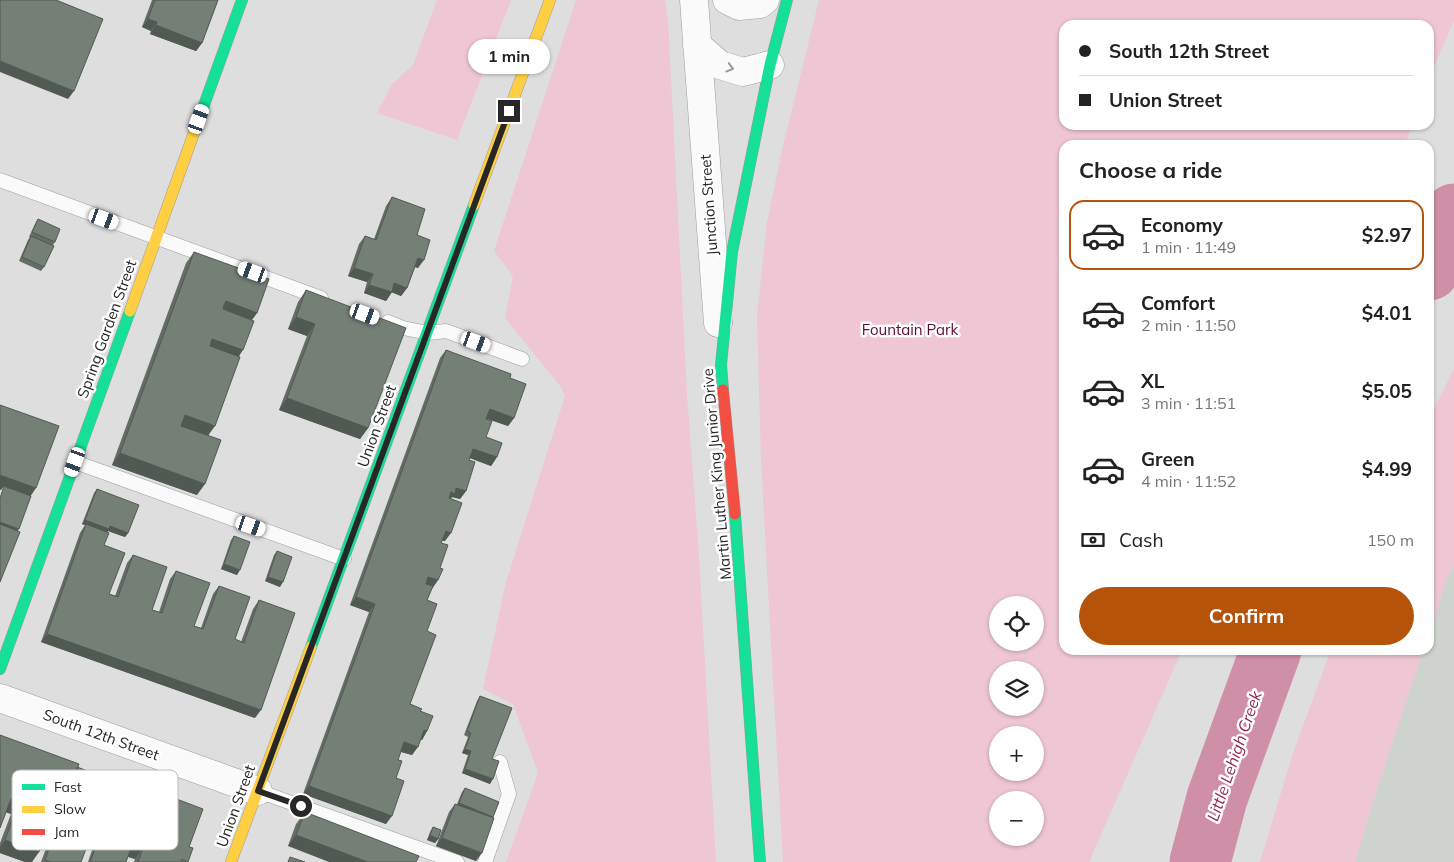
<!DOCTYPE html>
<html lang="en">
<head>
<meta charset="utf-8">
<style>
  :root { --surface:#fff; --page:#f6f6f6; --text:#222; --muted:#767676; --line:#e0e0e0; --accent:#b45309 }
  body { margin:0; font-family:Mulish,sans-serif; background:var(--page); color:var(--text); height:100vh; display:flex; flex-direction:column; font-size:19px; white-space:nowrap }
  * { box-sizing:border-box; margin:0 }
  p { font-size:16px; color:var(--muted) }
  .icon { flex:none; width:28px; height:28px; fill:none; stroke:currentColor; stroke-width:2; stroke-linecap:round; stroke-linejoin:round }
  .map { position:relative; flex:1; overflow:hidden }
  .drawer { position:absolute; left:1059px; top:140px; width:375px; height:515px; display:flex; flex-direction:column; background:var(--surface); border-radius:15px; box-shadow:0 1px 4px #0004 }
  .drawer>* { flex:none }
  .top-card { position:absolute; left:1059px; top:20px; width:375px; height:110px; border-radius:15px; box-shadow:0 1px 4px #0004; display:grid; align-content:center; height:110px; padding:0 20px; background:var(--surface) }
  .buttons { position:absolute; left:989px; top:596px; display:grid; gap:10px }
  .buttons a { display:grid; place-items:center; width:55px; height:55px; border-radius:50%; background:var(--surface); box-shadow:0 1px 4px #0004; font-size:25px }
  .end { position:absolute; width:22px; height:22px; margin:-11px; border:6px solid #262726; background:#fff; box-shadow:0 0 0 2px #fff }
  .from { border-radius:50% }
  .bubble { position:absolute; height:35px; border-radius:18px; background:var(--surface); box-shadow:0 1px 4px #0004; font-size:16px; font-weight:700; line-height:35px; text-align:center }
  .car { position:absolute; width:15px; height:30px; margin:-15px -8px; border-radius:6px; box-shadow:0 0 4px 1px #0007; background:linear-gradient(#fff 24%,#345 0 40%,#fff 0 76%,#345 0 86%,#fff 0) }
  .top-card b { display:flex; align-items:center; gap:18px; height:48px; font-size:19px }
  .top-card b+b { border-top:1px solid var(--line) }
  .top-card i { width:12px; height:12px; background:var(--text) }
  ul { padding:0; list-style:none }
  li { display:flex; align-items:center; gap:15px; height:70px; margin:0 10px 8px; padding:0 10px; border:2px solid transparent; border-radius:15px }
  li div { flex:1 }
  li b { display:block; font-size:19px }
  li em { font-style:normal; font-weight:700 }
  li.selected { border-color:var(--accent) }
  li>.icon { width:45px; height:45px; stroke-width:1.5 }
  h2 { padding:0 20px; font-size:22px; line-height:60px }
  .pay { display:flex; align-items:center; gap:12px; height:55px; padding:0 20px; font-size:19px }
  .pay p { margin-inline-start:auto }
  .cta { display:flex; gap:10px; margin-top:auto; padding:10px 20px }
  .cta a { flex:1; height:58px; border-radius:30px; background:var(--accent); color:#fff; font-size:20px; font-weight:700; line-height:58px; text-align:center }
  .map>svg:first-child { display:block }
  .built { fill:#ced3cd }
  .green { fill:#efc6d3; fill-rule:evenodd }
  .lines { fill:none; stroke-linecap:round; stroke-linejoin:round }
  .river { stroke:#cf8fa6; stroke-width:61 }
  .lane-casing { stroke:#9c9d9c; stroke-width:15 }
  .street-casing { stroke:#9c9d9c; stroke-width:29 }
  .fast-casing { stroke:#9c9d9c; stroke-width:12 }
  .slow-casing { stroke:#9c9d9c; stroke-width:12 }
  .jam-casing { stroke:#9c9d9c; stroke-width:12 }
  .lane { stroke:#fafafa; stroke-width:14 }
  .street { stroke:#fafafa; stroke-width:28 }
  .fast { stroke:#16e098; stroke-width:11 }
  .slow { stroke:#ffcf43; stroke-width:11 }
  .jam { stroke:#f24e42; stroke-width:11 }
  .wall { fill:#646d65 }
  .shaded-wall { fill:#515953 }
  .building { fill:#747f76; stroke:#515953 }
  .oneway { stroke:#9b9b9b }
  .route { stroke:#262726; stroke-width:6 }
  .labels { text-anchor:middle; stroke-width:5; stroke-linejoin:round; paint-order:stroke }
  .street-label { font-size:15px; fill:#262726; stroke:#fff }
  .park-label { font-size:15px; fill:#5f0a33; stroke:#fff }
  .water-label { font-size:16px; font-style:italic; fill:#912254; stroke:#fff }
  .key { fill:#fff; stroke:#bebebe; stroke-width:1 }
  .key-label { font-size:14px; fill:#262726 }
</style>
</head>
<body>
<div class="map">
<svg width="1454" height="862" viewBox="0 0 1454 862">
  <rect width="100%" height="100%" fill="#dddedd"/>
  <path class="built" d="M1454 566V862H1355L1374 798 1423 650H1429V634L1448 575Z"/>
  <path class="green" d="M437 0H511L457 140 377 113 392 84 413 65Z
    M576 0H665L668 19 687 395 699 556 716 862H506L538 773 513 704 483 689 506 582 565 396 561 387 505 318 513 276 494 251Z
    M819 0H1454V21L1429 78V25H1064V125H1412L1405 145H1064V650H1182L1089 862H783L761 460 757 317 767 222 783 146ZM998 605H1035V642H998ZM998 670H1035V708H998ZM998 735H1035V772H998ZM998 800H1035V838H998Z
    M1454 369V566L1448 575 1429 634V419Z
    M1331 650H1423L1374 798 1355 862H1260L1293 753Z"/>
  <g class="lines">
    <path class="river" d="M1429 270 1454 214
      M1200 862 1217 798 1271 650"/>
    <defs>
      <path id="lane" d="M0 180 321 298
        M388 322 403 328 428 333 446 331 522 359
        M75 462 344 559
        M258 791 457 862
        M485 862 509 794 500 762"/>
      <path id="street" d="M694 0 718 323
        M727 0 739 6 760 4 765 0
        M697 45 720 65 743 72 770 65
        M0 698 258 791"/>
      <path id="fast" d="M195 130 242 0
        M723 390 721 365 732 252 770 65 787 0
        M735 514 760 862
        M311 647 474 205
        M0 669 130 311"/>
      <path id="slow" d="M474 205 550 0
        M130 311 195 130
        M231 862 311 647"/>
      <path id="jam" d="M723 390 735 514"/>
    </defs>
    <use href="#lane" class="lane-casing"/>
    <use href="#street" class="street-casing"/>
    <use href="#fast" class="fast-casing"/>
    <use href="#slow" class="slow-casing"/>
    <use href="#jam" class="jam-casing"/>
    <use href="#lane" class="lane"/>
    <use href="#street" class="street"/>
    <use href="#fast" class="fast"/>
    <use href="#slow" class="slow"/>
    <use href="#jam" class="jam"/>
  </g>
  <path class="wall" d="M152 0H218L202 43 196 51 150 34 151 31 142 27Z
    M392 197 417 235 418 268 415 267 407 288 401 296 392 292 386 301 364 293 367 282 348 276 359 244 365 236 374 239 386 206Z
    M38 219 55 242 53 245 44 267 41 271 19 261 28 240 30 237H29L35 224Z
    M194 252 257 313 251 320 239 356 208 436 197 495 112 465 186 263Z
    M306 290 368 428 360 439 279 410 307 336 288 329 298 302Z
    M446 350 510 378 514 418 508 426 487 418 486 437 497 457 491 466 470 458 466 491 460 499 452 497 451 499 445 541H442L441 543 438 580 432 588 427 600V631L410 704 420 711 427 731 422 740 421 739 412 755 401 752 398 760 396 778 386 824 303 794 369 612 350 605 440 358Z
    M97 489 128 533 125 537 108 531 107 532 104 545 109 594 115 596 127 563 133 555 152 610 159 612 170 579 176 571 194 626 201 628 213 594 219 586 235 639 241 642 253 609 259 600 255 718 41 642 80 533 85 525 82 524 94 493Z
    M234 536 237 575 221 569 231 540Z
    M277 551 280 587 265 581 274 555Z
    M480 696 492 759 490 784 462 773 468 755 462 753 468 737 464 735 477 701Z
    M0 735 77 767 155 796 158 792 189 847 187 862H134L135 859 128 857 126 862H88L94 844 88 842 81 862H41L53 829 48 828 32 862H25L0 853V843L11 814 6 812Z
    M465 788 492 817 476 861 436 846 449 812 455 804H457L462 792Z
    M305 812 416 862 288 846 296 824Z
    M433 827 438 839 435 843 427 840 430 832Z"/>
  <path class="shaded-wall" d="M148 19 157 22 151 31 142 27Z
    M156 25 202 43 196 51 150 34Z
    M0 61 74 91 68 99 0 72Z
    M418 258 424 260 418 268 412 266Z
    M354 268 373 274 367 282 348 276Z
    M394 283 407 288 401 296 388 291Z
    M369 285 392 292 386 301 364 293Z
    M226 301 257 313 249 324 218 313Z
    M296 317 315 324 307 336 288 329Z
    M212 339 243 350 235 362 204 350Z
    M287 398 368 428 360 439 279 410Z
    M490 409 514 418 508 426 484 418Z
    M185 415 215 426 207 437 177 426Z
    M473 449 497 457 491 466 467 457Z
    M120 453 205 484 197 495 112 465Z
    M0 475 36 488 28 500 4 486 1 490H0Z
    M456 488 466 491 460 499 452 497 449 502 445 500 451 492Z
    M85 520 110 526 128 533 125 537 108 531 106 533 82 524Z
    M0 522 19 529 16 533 0 527Z
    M446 531 451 533 445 541 440 540Z
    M224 564 240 570 237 575 221 569Z
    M268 577 283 582 280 587 265 581Z
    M428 577 438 580 432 589 423 585Z
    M356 597 375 604 369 612 350 605Z
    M47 634 261 710 255 718 41 642Z
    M424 730 427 731 422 740 418 738Z
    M404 742 418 747 412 755 398 751Z
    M465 749 471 751 468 755 462 753Z
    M465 769 493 779 490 784 462 773Z
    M309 786 392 816 386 824 303 794Z
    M11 799 19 802 11 814 2 811Z
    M459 803 493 817 456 808Z
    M52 815 59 817V821L53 829 44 827Z
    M92 833 100 836 94 844 86 841Z
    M296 835 368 862H329L288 846Z
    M430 835 438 839 435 843 427 840Z
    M442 838 482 853 476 861 436 846Z
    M5 840 39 852 32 862H25L0 853V847Z
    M138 846 143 848 135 859 126 856 131 848 136 849Z"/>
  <path class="building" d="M0 0H56L103 19 74 91 0 61Z
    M155 0H218L202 43 156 25 157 22 148 19Z
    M392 197 425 209 417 235 430 240 424 260 418 258 407 288 394 283 392 292 369 285 373 274 354 268 365 236 376 240Z
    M38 219 60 229 55 242 32 232Z
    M31 236 54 246 44 267 22 257Z
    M194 252 269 279 257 313 226 301 224 305 223 309 254 321 243 350 212 339 210 346 240 357 215 426 185 415 181 426 221 440 205 484 120 453Z
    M306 290 406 328 368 428 287 398 315 324 296 317Z
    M446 350 511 374 510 378 526 384 514 418 490 409 486 419 492 421 486 437 502 443 497 457 473 449 469 460 475 462 466 491 456 488 455 494 451 492 449 498 462 503 451 533 446 531 441 543 448 545 440 568 443 569 438 580 428 577 426 584 433 586 427 600 437 604 427 631 436 635 410 704 422 709 420 711 433 716 427 731 424 730 418 747 404 742 398 760 402 761 396 778 404 781 392 816 309 786 375 604 356 597Z
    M0 405 59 426 36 488 0 475Z
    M4 486 31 496 19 529 0 522V498Z
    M97 489 139 505 128 533 110 526 109 529 85 520Z
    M0 524 20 532 0 582Z
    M86 524 109 533 104 545 125 553 109 594 118 597 133 555 167 567 152 610 162 613 176 571 210 583 194 626 203 629 219 586 250 597 235 639 244 643 259 600 295 613 261 710 47 634Z
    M234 536 250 542 240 570 224 564Z
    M277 551 292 557 283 582 268 577Z
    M480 696 512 708 492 759 499 761 493 779 465 769 471 751 465 749 471 733 467 731Z
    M0 735 79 764 59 817 52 815 39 852 5 840 19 802 11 799 0 828Z
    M77 767 155 796 136 849 131 848 126 862H90L100 836 92 833 81 862H51L45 860 59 821 56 820 59 817Z
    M465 788 499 802 493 817 459 803Z
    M158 792 203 809 189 847 193 848 188 862 182 859 181 862H138L143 848 138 846Z
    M455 804 494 818 482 853 442 838Z
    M305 812 419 856 416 862H368L296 835Z
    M433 827 441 830 438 839 430 835Z
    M290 857 305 862H288Z"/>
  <defs><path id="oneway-chevron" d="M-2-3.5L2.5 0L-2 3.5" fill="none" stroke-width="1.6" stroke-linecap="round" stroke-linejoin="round" transform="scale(1.25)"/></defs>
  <use class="oneway" href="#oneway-chevron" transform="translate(730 68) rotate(16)"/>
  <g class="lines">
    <path class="route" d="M301 806 258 791 509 111"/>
  </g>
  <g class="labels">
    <g class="street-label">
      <text transform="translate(709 205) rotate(-94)" y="5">Junction Street</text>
      <text transform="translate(107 329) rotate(-70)" y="5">Spring Garden Street</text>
      <text transform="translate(377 426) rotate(-70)" y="5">Union Street</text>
      <text transform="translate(717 474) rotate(-95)" y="5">Martin Luther King Junior Drive</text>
      <text transform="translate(101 735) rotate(20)" y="5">South 12th Street</text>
      <text transform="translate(236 806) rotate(-70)" y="5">Union Street</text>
    </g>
    <g class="park-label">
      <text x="910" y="335">Fountain Park</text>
    </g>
    <g class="water-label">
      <text transform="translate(1234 756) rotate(-71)" y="6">Little Lehigh Creek</text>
    </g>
  </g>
  <rect x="12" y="770" width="166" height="80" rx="8" class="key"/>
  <rect x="22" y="784" width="23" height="6" fill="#16e098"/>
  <rect x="22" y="806" width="23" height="7" fill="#ffcf43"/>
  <rect x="22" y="829" width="23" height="6" fill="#f24e42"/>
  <g class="key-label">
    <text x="54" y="792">Fast</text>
    <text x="54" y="814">Slow</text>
    <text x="54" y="837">Jam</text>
  </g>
</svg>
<div class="buttons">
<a><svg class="icon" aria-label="locate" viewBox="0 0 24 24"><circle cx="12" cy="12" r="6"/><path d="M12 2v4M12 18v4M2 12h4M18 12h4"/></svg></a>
<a><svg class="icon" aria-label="layers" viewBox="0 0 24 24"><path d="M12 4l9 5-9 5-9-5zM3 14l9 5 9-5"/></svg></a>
<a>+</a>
<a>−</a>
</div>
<i class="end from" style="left:301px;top:806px"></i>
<i class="end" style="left:509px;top:111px"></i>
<div class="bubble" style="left:468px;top:39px;width:82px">1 min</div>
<i class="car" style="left:199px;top:119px;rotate:20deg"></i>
<i class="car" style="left:104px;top:219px;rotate:110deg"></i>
<i class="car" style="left:253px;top:272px;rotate:290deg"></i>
<i class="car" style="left:365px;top:314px;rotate:110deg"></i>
<i class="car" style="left:476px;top:342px;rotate:110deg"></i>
<i class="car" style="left:75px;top:462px;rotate:200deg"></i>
<i class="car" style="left:251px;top:526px;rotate:109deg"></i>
<div class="top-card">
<b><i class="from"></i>South 12th Street</b>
<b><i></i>Union Street</b>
</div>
<section class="drawer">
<h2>Choose a ride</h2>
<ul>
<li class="selected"><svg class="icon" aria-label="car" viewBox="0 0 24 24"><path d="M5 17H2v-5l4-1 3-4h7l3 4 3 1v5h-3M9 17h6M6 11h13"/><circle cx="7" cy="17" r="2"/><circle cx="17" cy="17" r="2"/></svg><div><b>Economy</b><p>1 min · 11:49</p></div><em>$2.97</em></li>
<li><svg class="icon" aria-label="car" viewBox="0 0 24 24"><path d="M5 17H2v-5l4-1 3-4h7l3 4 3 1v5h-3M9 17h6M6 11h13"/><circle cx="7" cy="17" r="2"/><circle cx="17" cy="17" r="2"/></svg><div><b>Comfort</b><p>2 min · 11:50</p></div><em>$4.01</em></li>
<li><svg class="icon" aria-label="car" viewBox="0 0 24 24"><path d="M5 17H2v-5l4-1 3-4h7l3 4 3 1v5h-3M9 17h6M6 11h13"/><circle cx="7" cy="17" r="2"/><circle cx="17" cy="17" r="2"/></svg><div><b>XL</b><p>3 min · 11:51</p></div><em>$5.05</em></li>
<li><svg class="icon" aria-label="car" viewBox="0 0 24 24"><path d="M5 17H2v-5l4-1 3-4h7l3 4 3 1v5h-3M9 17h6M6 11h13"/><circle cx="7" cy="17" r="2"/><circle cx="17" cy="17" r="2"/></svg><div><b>Green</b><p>4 min · 11:52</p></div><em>$4.99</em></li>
</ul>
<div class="pay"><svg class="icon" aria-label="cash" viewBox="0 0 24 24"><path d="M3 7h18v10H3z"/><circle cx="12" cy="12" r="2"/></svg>Cash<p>150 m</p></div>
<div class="cta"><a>Confirm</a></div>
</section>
</div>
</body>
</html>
